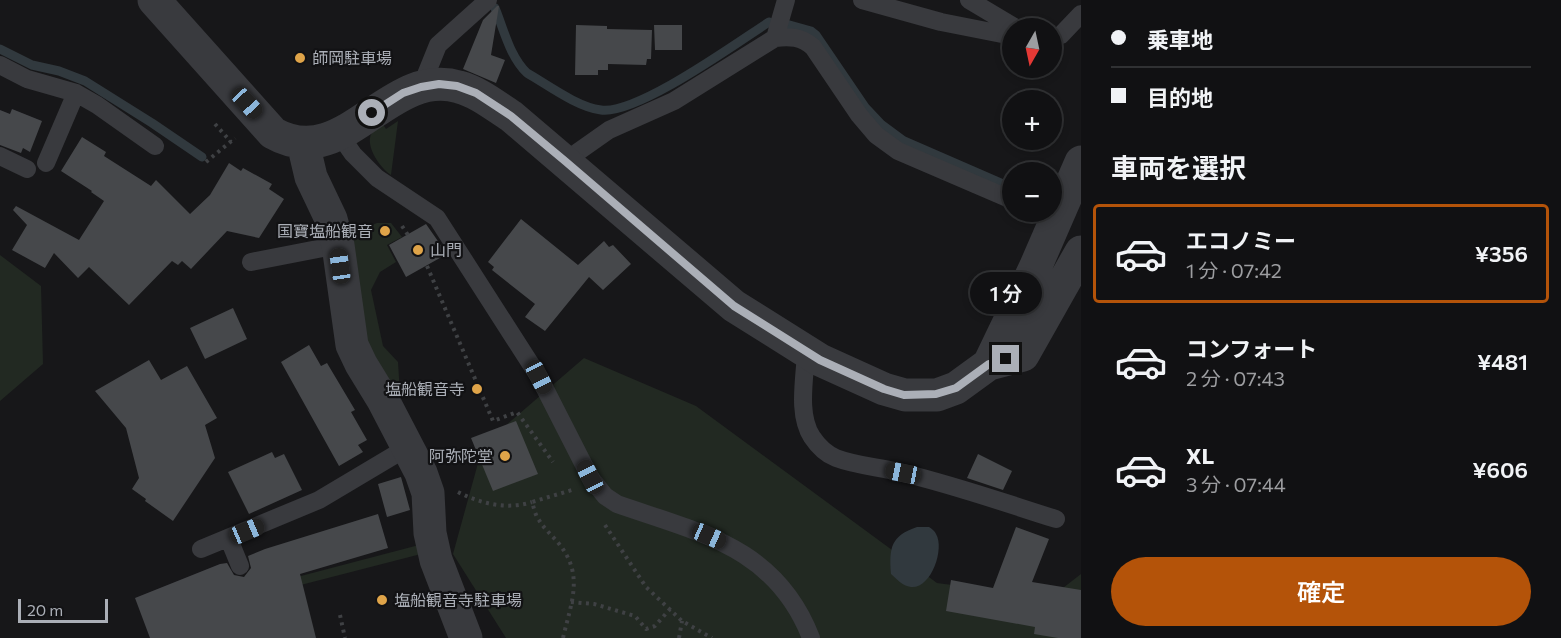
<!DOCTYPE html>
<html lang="ja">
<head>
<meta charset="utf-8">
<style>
  :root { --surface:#111113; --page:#1e1f21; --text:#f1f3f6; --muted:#9c9da0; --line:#303133; --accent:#b45309 }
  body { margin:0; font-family:Commissioner,"Noto Sans JP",sans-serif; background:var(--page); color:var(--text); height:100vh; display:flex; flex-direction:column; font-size:22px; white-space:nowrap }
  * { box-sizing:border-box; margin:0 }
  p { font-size:20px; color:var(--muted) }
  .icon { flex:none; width:33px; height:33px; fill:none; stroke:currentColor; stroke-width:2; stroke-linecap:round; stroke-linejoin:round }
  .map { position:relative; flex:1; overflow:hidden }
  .side { display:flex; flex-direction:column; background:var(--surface); width:480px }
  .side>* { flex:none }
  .top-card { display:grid; align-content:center; height:132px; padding:0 30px; background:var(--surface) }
  .needle { width:39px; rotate:189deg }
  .tools { position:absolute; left:1002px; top:18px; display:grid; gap:12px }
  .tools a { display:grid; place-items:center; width:60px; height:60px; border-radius:50%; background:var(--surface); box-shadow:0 3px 9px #0003,0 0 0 2px var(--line); font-size:30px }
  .scale { position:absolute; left:18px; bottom:15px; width:90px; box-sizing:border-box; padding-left:6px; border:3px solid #abafb7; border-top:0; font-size:16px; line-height:21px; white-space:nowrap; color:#abafb7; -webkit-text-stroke:4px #121214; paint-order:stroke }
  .end { position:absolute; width:27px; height:27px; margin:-14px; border:8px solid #abafb7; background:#111; box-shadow:0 0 0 3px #111 }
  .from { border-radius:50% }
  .bubble { position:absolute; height:42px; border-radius:21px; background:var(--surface); box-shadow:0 3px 9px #0003,0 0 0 2px var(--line); font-size:20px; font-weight:600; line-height:42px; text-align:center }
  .car { position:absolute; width:18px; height:36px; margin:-18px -9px; border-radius:8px; box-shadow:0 0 4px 2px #0007; background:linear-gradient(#222 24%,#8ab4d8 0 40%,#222 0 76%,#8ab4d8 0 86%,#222 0) }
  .top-card b { display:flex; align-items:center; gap:21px; height:57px; font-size:22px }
  .top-card b+b { border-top:2px solid var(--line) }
  .top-card i { width:15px; height:15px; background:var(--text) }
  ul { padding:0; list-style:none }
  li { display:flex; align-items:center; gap:18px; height:99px; margin:0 12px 9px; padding:0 18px; border:3px solid transparent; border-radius:6px }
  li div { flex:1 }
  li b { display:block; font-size:22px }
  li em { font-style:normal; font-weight:600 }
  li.current { border-color:var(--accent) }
  li>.icon { width:54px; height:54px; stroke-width:1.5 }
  h2 { padding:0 30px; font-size:27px; line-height:72px }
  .primary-button { display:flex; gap:12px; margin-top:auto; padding:12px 30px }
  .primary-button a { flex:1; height:69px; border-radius:36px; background:var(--accent); color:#fff; font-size:24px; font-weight:600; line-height:69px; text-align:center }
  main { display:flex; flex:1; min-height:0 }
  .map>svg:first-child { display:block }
  .green { fill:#222922 }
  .water { fill:#31393e }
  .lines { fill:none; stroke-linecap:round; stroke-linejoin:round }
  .stream { stroke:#31393e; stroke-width:9 }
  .building { fill:#46484b }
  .path { stroke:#3f4144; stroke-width:4; stroke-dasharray:3 4.5; stroke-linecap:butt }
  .lane { stroke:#393a3e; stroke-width:18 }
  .street { stroke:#393a3e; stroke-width:33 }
  .route { stroke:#abafb7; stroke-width:8 }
  .poi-dot { fill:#dfa449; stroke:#121214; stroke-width:2 }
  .labels { text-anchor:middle; stroke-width:4.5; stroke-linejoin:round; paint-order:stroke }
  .poi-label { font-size:16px; fill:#abafb7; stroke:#121214; text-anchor:start }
</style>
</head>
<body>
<main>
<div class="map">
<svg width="1081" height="638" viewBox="0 0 1081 638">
  <rect width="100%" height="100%" fill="#171719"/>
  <path class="green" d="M398 121 391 175C381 169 368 150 370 138 371 131 377 128 382 123L386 129Z
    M377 223H391L402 237 387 245 396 262 380 272 371 290 383 346 398 362 400 394 397 398 370 356 348 235Z
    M0 255 41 286 43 364 0 401Z
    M584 358 696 406 937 583 1050 598 1081 574V638H506L453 554 483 445Z
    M419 545 421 554 258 596 259 587Z"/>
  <path class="water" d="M917 527H929C932 529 935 531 936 534 945 549 931 589 911 587 902 586 897 579 891 574 889 547 891 536 917 527Z"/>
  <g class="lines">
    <path class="stream" d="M495 8C504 30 510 57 527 73 548 85 577 107 601 110 637 115 735 44 769 22
      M786 24 811 31 816 35 865 107 881 124 904 141 1012 188
      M0 49 32 65 59 71 85 81 152 123 202 157"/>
  </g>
  <path class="building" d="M497 6H499L491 55 505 60 496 83 463 69 483 20Z
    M576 25 607 26V29L652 30 651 59H647L646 65 608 64V70H598V75H575Z
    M654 25H682V50H655Z
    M12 109 42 121 30 152 23 148 21 153 0 145V110L10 114Z
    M82 137 106 152 104 156 151 186 156 180 190 214 210 195 229 163 241 171 243 168 272 184 269 189 284 199 259 238 227 231 191 269 182 261 178 265 172 261 129 305 89 267 78 278 54 253 45 268 12 250 27 225 13 210 16 206 79 240 104 201 91 192 92 191 61 171Z
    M521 219 578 265 604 241 609 247 613 245 631 264 603 290 589 277 545 331 525 317 535 304 492 270 494 267 488 262Z
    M426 224 447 254 406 277 389 245Z
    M233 308 247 339 205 359 190 328Z
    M309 345 321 366 327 363 355 410 351 412 367 440 358 445 363 452 339 466 281 362Z
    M149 360 161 380 187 366 217 418 205 425 215 458 173 521 145 501 146 499 132 489 139 478 126 428 95 391Z
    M516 421 538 474 493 491 471 438Z
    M272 452 275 458 284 454 302 490 249 514 228 472Z
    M978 454 1012 471 1003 490 967 478Z
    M401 477 410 510 387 517 378 484Z
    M378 514 388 548 300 574 316 638H150L135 598 220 564 227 563 234 575 244 577 251 568 248 556 265 549Z
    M1016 527 1049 539 1032 582 1081 590V638H1058L1034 634 1035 627 946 611 951 580 993 588Z"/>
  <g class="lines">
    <path class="path" d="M215 124 231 142
      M206 162 235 138
      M402 226 408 235
      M427 266 493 421 517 412 553 462
      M458 492C481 504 508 510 532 502
      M605 525 646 587 682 621 712 638
      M571 602 594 604 635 616 646 629 655 626 670 609
      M340 615 345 638
      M563 638C571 603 584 576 560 545 553 536 544 529 539 520 535 515 534 508 532 502L572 490
      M679 638 682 621"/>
    <path class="lane" d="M862 0 941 22 1012 36
      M969 0 1016 28
      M775 38 786 0
      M1052 38 1061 35 1081 14
      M0 65 27 79 76 93 97 105 155 146
      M421 87 438 45 488 0
      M339 134 353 154 377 178 437 218 539 377 590 477 605 496 617 504C700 533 776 547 811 638
      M0 156 27 169
      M565 161 609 130 674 101 775 38C790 36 802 37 813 47L859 115 876 135 898 151 1012 200
      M46 163 76 93
      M251 262 338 245
      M806 352C805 378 797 414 812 437 818 446 826 454 836 458 857 466 880 467 903 473 954 485 1005 503 1056 519
      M229 539 240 566
      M201 549 319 500 408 447"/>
    <path class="street" d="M154 0 273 133C345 174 388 66 459 87 478 92 494 105 511 116L734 306 820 360 884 389 905 395H937L956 388 989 364 1035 268 1081 162
      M303 143 311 177 331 219 338 245 352 345 361 364 383 400 421 473 428 493 430 533 436 560 466 638
      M989 364 1023 355 1081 252"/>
  </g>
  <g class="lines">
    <path class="route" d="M372 113 403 93 421 87 439 84 457 86 476 93 511 116 565 161 734 306 820 360 884 389 904 395 936 394 956 388 989 364 1006 359"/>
  </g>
  <g class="poi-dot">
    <circle cx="300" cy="58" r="6"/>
    <circle cx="385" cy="231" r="6"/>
    <circle cx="418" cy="250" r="6"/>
    <circle cx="477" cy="389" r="6"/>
    <circle cx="505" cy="456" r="6"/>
    <circle cx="382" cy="600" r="6"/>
  </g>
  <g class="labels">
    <g class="poi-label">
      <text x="312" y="64">師岡駐車場</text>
      <text x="373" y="237" text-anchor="end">国寶塩船観音</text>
      <text x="430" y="256">山門</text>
      <text x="465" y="395" text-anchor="end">塩船観音寺</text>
      <text x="493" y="462" text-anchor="end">阿弥陀堂</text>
      <text x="394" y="606">塩船観音寺駐車場</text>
    </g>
  </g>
</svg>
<div class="tools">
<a><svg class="needle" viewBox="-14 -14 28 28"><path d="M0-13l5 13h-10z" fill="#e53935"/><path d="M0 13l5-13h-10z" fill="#9c9da0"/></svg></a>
<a>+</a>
<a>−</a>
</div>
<div class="scale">20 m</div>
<i class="end from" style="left:372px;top:113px"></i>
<i class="end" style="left:1006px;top:359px"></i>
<div class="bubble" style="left:970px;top:272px;width:72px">1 分</div>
<i class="car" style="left:247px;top:103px;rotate:137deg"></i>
<i class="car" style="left:340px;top:266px;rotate:352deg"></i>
<i class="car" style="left:539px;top:377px;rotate:153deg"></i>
<i class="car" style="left:903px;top:473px;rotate:281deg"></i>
<i class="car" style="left:590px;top:477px;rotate:333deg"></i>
<i class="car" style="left:247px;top:531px;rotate:67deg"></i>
<i class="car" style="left:709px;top:536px;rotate:114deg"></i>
</div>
<section class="side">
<div class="top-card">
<b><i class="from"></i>乗車地</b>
<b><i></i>目的地</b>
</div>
<h2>車両を選択</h2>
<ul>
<li class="current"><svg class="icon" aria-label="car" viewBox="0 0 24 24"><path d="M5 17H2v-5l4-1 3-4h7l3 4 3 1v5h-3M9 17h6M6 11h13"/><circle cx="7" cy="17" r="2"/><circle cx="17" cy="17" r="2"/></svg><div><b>エコノミー</b><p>1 分 · 07:42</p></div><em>¥356</em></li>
<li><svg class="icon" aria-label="car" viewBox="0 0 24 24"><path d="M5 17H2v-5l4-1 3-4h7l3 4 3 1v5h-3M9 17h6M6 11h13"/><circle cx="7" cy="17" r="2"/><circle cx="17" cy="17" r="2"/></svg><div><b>コンフォート</b><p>2 分 · 07:43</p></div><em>¥481</em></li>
<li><svg class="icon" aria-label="car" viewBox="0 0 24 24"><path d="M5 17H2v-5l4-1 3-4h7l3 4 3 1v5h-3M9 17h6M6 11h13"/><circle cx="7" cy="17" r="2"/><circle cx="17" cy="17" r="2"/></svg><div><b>XL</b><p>3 分 · 07:44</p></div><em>¥606</em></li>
</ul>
<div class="primary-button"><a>確定</a></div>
</section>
</main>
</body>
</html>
